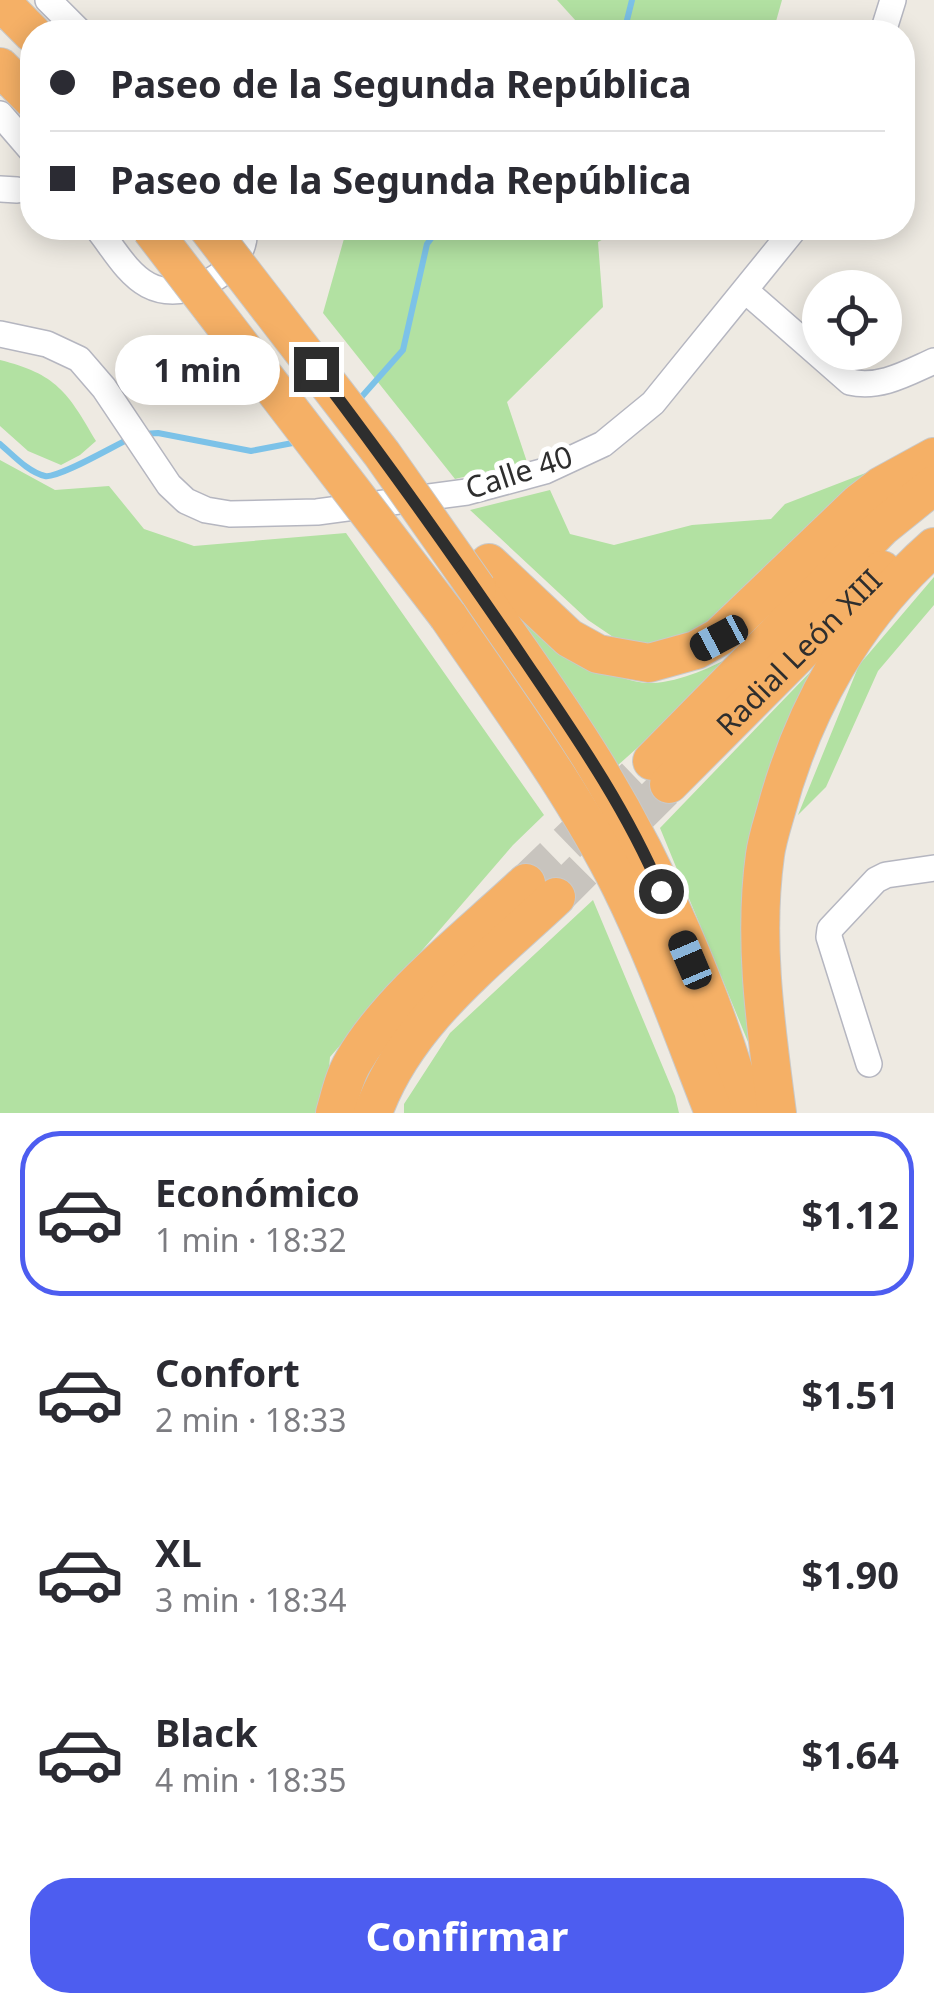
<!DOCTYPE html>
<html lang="es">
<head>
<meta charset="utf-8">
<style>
  :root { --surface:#fff; --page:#f2f2f3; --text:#2b2b33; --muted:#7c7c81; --line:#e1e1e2; --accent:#4d5df0 }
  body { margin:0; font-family:"Noto Sans",sans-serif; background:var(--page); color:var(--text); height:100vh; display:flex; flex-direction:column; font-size:38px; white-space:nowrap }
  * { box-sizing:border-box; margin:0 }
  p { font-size:32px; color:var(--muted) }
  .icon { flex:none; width:55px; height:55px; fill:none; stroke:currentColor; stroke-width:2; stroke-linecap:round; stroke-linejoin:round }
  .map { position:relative; height:1113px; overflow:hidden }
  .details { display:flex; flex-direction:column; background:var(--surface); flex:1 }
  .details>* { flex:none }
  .banner { position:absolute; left:20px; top:20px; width:895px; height:220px; border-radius:40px; box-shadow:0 5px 25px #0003; display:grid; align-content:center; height:220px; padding:0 30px; background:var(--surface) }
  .tools { position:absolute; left:802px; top:270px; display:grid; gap:20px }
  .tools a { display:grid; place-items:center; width:100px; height:100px; border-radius:50%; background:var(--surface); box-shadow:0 5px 25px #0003; font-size:50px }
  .end { position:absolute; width:45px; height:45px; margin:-22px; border:12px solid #2e2e2e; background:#fff; box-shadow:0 0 0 5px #fff }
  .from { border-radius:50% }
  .bubble { position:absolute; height:70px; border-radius:35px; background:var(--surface); box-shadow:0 5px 25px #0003; font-size:32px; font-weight:700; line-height:70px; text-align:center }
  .car { position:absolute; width:30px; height:60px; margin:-30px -15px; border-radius:12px; box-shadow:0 0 8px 2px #0007; background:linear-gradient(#222 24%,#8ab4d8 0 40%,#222 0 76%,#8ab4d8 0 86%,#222 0) }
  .banner b { display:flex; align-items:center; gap:35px; height:95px; font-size:38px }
  .banner b+b { border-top:2px solid var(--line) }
  .banner i { width:25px; height:25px; background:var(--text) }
  ul { padding:18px 0 0; list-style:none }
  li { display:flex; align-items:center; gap:30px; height:165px; margin:0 20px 15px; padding:0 10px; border:5px solid transparent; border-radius:40px }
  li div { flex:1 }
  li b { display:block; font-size:38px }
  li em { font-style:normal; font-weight:700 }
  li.on { border-color:var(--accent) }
  li>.icon { width:90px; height:90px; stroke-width:1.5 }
  .cta { display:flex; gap:20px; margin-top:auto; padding:20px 30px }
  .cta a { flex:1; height:115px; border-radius:40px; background:var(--accent); color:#fff; font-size:40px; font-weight:700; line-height:115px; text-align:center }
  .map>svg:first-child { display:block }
  .green { fill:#b2e1a2 }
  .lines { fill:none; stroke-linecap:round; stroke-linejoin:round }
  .stream { stroke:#7cc2e8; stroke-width:6 }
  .highway-tunnel { stroke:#c8c4be; stroke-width:38; stroke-dasharray:38 19; stroke-linecap:butt }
  .minor-casing { stroke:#b5b6c0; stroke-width:28 }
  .highway-casing { stroke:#c9c9c9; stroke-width:40 }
  .minor { stroke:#fff; stroke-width:25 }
  .highway { stroke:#f5b066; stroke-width:38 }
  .highway-bridge-casing { stroke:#c9c9c9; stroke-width:40; stroke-linecap:butt }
  .highway-bridge { stroke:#f5b066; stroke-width:38 }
  .route { stroke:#2e2e2e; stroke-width:12 }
  .labels { text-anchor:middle; stroke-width:10; stroke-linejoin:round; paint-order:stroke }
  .street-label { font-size:30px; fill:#2e2e2e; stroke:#fff }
</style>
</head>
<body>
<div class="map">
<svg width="934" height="1113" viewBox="0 0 934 1113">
  <rect width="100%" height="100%" fill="#eeeae2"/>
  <path class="green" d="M557 0H782L773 32H586Z
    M347 228H623L598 242 603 307 507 402 527 462 455 479 323 313Z
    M0 360C56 374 68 392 96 441L80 455 61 465 28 451 0 426Z
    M0 460 55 490 109 486 144 529 194 546 346 533 544 815 513 845 330 1057 325 1113H0Z
    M876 469 693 636 650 651 622 643 588 620 470 510 550 490 570 534 614 545 692 525 771 519 785 504Z
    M934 577V605L878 671 826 787 798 815 859 665Z
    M494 584C537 619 604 692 663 682 694 677 721 662 749 648L617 766Z
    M843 638 773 765 760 1071 660 828Z
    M593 900 675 1096 679 1113H404V1104L450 1033Z"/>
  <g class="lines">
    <path class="stream" d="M624 32 632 0
      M357 402 403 350 427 244 439 228
      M143 434 158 433 251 451 298 442
      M0 444C13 455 28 472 45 476 58 479 115 445 131 438"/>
    <path class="highway-tunnel" d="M526 883 652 761
      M556 897 669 784"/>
    <defs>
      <path id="minor" d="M48 0 80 32
        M883 32 893 0
        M0 114 32 151
        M0 189 17 190
        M97 228C112 246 126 273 148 285 185 305 249 271 244 228
        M746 291 850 382C880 389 907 373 934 361
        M0 334 47 344 79 359 104 388 169 485 186 501 206 510 230 514 317 512 467 492 545 471 603 444 653 403 795 228
        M869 1064 829 937 830 929 876 880 886 875 934 868"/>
      <g id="highway">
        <path d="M0 1 32 33"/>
        <path d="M0 67 32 99"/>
        <path d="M489 563 569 638 598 654 649 663 696 650 719 637 859 503 881 486 934 457"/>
        <path d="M477 589C515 646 557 702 593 761 657 865 714 995 746 1113"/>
        <path d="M448 616C508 704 573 791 621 887 657 960 684 1037 714 1113"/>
        <path d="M652 761 882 527 934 485"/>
        <path id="s1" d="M669 784 882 570"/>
        <path d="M335 1113C340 1096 344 1077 353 1062 391 996 471 935 526 883"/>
        <path d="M373 1113C406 1021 487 962 556 897"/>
        <path d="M777 1113C766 1028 753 941 765 855 767 840 772 825 776 811 803 710 855 616 934 547"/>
      </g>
    </defs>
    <use href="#minor" class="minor-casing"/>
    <use href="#highway" class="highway-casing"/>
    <use href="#minor" class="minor"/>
    <use href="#highway" class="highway"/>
    <defs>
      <path id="highway-bridge" d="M208 228 382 454 477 589
        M151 229 448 616"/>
    </defs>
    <use href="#highway-bridge" class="highway-bridge-casing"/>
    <use href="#highway-bridge" class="highway-bridge"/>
  </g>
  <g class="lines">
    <path class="route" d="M316 369C389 465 458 562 525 661 575 735 626 808 661 891"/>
  </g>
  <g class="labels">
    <g class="street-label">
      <text transform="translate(519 473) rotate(-18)" y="10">Calle 40</text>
      <text dy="10" stroke="none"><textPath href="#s1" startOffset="185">Radial León XIII</textPath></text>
    </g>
  </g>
</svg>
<div class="tools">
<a><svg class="icon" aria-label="locate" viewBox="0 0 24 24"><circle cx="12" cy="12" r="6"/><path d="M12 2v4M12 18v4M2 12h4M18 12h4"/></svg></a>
</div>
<i class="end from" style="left:661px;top:891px"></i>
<i class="end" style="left:316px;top:369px"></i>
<div class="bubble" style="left:115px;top:335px;width:165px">1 min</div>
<i class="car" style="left:719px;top:638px;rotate:242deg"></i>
<i class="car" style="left:690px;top:960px;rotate:337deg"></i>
<div class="banner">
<b><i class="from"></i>Paseo de la Segunda República</b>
<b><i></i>Paseo de la Segunda República</b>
</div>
</div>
<section class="details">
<ul>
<li class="on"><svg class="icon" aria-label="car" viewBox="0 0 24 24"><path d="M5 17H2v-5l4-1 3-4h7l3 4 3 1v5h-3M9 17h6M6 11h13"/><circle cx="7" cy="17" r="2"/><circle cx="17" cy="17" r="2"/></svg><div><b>Económico</b><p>1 min · 18:32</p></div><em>$1.12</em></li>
<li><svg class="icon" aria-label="car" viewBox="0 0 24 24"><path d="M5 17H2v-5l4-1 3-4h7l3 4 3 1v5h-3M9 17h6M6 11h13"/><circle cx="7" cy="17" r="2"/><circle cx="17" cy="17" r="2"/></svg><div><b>Confort</b><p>2 min · 18:33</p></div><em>$1.51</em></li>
<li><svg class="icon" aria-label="car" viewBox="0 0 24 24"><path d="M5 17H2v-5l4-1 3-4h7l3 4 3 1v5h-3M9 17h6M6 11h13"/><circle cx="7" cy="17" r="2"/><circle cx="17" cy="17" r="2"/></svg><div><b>XL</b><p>3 min · 18:34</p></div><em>$1.90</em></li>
<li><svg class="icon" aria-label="car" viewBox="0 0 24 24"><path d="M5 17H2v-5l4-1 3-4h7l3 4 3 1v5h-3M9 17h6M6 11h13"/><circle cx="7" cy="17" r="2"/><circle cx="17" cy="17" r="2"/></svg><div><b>Black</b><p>4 min · 18:35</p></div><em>$1.64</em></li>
</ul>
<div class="cta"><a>Confirmar</a></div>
</section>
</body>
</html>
